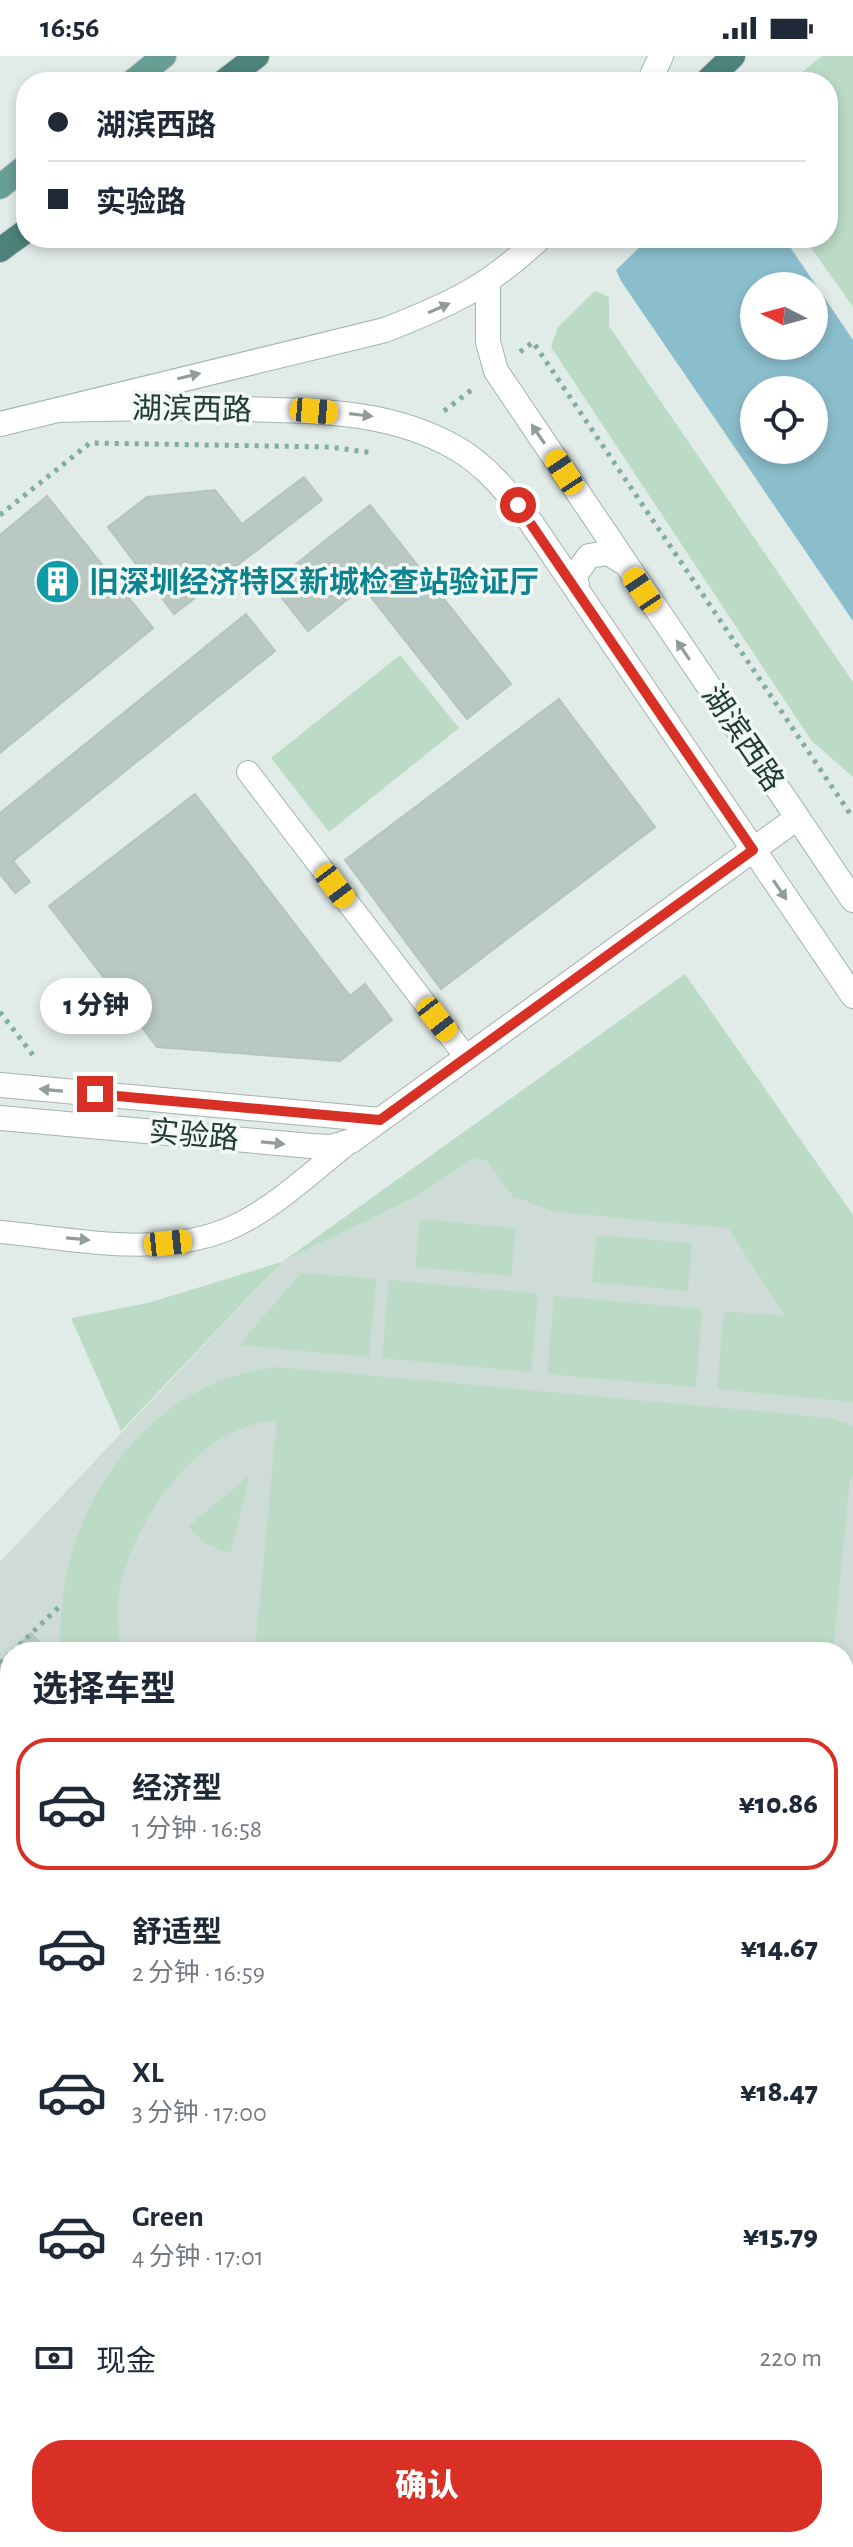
<!DOCTYPE html>
<html lang="zh">
<head>
<meta charset="utf-8">
<style>
  :root { --surface:#fff; --page:#f2f2f3; --text:#1f2937; --muted:#747a83; --line:#e0e1e3; --accent:#d93025 }
  body { margin:0; font-family:"Alegreya Sans","Noto Sans SC",sans-serif; background:var(--page); color:var(--text); height:100vh; display:flex; flex-direction:column; font-size:30px; white-space:nowrap }
  * { box-sizing:border-box; margin:0 }
  p { font-size:26px; color:var(--muted) }
  .icon { flex:none; width:44px; height:44px; fill:none; stroke:currentColor; stroke-width:2; stroke-linecap:round; stroke-linejoin:round }
  .map { position:relative; flex:1; overflow:hidden }
  .side { position:absolute; left:0px; top:1586px; width:854px; height:906px; display:flex; flex-direction:column; background:var(--surface); border-radius:32px 32px 0 0; box-shadow:0 4px 12px #0003 }
  .side>* { flex:none }
  .hud { position:absolute; left:16px; top:16px; width:822px; height:176px; border-radius:32px; box-shadow:0 4px 12px #0003; display:grid; align-content:center; height:176px; padding:0 32px; background:var(--surface) }
  .needle { width:52px; rotate:276deg }
  .tools { position:absolute; left:740px; top:216px; display:grid; gap:16px }
  .tools a { display:grid; place-items:center; width:88px; height:88px; border-radius:50%; background:var(--surface); box-shadow:0 4px 12px #0003; font-size:40px }
  .end { position:absolute; width:36px; height:36px; margin:-18px; border:10px solid #d93025; background:#fff; box-shadow:0 0 0 4px #fff }
  .from { border-radius:50% }
  .bubble { position:absolute; height:56px; border-radius:28px; background:var(--surface); box-shadow:0 4px 12px #0003; font-size:26px; font-weight:800; line-height:56px; text-align:center }
  .car { position:absolute; width:24px; height:48px; margin:-24px -12px; border-radius:10px; box-shadow:0 0 6px 2px #0007; background:linear-gradient(#f5c518 24%,#345 0 40%,#f5c518 0 76%,#345 0 86%,#f5c518 0) }
  .hud b { display:flex; align-items:center; gap:28px; height:76px; font-size:30px }
  .hud b+b { border-top:2px solid var(--line) }
  .hud i { width:20px; height:20px; background:var(--text) }
  ul { padding:0; list-style:none }
  li { display:flex; align-items:center; gap:24px; height:132px; margin:0 16px 12px; padding:0 16px; border:4px solid transparent; border-radius:32px }
  li div { flex:1 }
  li b { display:block; font-size:30px }
  li em { font-style:normal; font-weight:800 }
  li.on { border-color:var(--accent) }
  li>.icon { width:72px; height:72px; stroke-width:1.5 }
  h2 { padding:0 32px; font-size:36px; line-height:96px }
  .pay { display:flex; align-items:center; gap:20px; height:88px; padding:0 32px; font-size:30px }
  .pay p { margin-inline-start:auto }
  .action { display:flex; gap:16px; margin-top:auto; padding:16px 32px }
  .action a { flex:1; height:92px; border-radius:32px; background:var(--accent); color:#fff; font-size:32px; font-weight:800; line-height:92px; text-align:center }
  .status { display:flex; justify-content:space-between; align-items:center; height:56px; padding:0 40px; background:var(--surface); direction:ltr }
  .status svg { height:22px; fill:currentColor }
  .map>svg:first-child { display:block }
  .built { fill:#cfdbd6 }
  .green { fill:#bbdbc6 }
  .water { fill:#8bbecd; fill-rule:evenodd }
  .pier { fill:#e1ebe7 }
  .building { fill:#b9c8c3; stroke:#b4c4bf; stroke-width:2 }
  .lines { fill:none; stroke-linecap:round; stroke-linejoin:round }
  .service-casing { stroke:#a4b3ae; stroke-width:24 }
  .minor-casing { stroke:#a4b3ae; stroke-width:26 }
  .tertiary-casing { stroke:#a4b3ae; stroke-width:26 }
  .secondary-casing { stroke:#a0b6b0; stroke-width:26 }
  .primary-casing { stroke:#c1c8c7; stroke-width:26 }
  .trunk-casing { stroke:#c1c8c7; stroke-width:26 }
  .path { stroke:#83ada3; stroke-width:5; stroke-dasharray:4 6; stroke-linecap:butt }
  .service { stroke:#fff; stroke-width:22 }
  .minor { stroke:#fff; stroke-width:24 }
  .tertiary { stroke:#fff; stroke-width:24 }
  .secondary { stroke:#fff; stroke-width:24 }
  .primary { stroke:#689e95; stroke-width:24 }
  .trunk { stroke:#4c827a; stroke-width:24 }
  .oneway { fill:#909d9a }
  .route { stroke:#d93025; stroke-width:10 }
  .labels { text-anchor:middle; stroke-width:7; stroke-linejoin:round; paint-order:stroke }
  .street-label { font-size:30px; fill:#223b36; stroke:#f1f8f5 }
  .culture-label { font-size:30px; font-weight:bold; fill:#0d838f; stroke:#f1f8f5; text-anchor:start }
</style>
</head>
<body>
<div class="status"><b>16:56</b><svg viewBox="0 0 49 12"><path d="M0 12V9h3v3zM5 12V6h3v6zM10 12V3h3v9zM15 12V0h3v12zM26 1h20v11H26zM47 4h2v5h-2z"/></svg></div>
<div class="map">
<svg width="853" height="2491" viewBox="0 0 853 2491">
  <rect width="100%" height="100%" fill="#e1ebe7"/>
  <path class="built" d="M473 1103 487 1105 512 1140 728 1172 840 1344 853 1346V2491H546L539 2482H844V1596H10V1803L0 1790V1506L282 1206 417 1140Z
    M0 1863 10 1876V2021L0 2025Z"/>
  <path class="green" d="M822 0H853V251L804 182H828V26H790Z
    M595 235 609 241V270L853 626V721L811 684 551 291 558 271Z
    M400 599 459 672 329 776 271 702Z
    M685 918 853 1159V1346L717 1333 724 1255 785 1260 728 1172 555 1156 512 1140 487 1105 473 1103 417 1140 282 1206 121 1375 71 1262 148 1247 282 1206Z
    M420 1163 516 1172 511 1220 416 1211Z
    M597 1179 692 1187 688 1235 592 1226Z
    M301 1217 376 1223 369 1301 239 1289Z
    M389 1224 538 1238 531 1316 382 1302Z
    M554 1240 702 1253 696 1331 547 1318Z
    M279 1311 831 1362 853 1370V1421H850L833 1596H255L277 1365C199 1366 133 1466 119 1535 116 1555 118 1576 120 1596H61C52 1465 141 1324 279 1311Z
    M250 1419 230 1498 206 1488 189 1470Z
    M0 2194 10 2197V2482H258L255 2491H0Z"/>
  <path class="water" d="M602 182H784L853 284V565L621 225ZM754 230H814V290H754ZM754 334H814V394H754Z"/>
  <path class="pier" d="M476 0H666L682 26H493Z
    M598 182H649L613 217Z"/>
  <path class="building" d="M304 421 322 444 174 558 108 471 147 441 215 434 242 468Z
    M47 440 153 572 0 697V479Z
    M370 449 511 628 467 663 363 531 308 575 271 528Z
    M246 558 275 595 13 805 30 826 15 837 0 818V757Z
    M559 643 655 771 441 933 345 804Z
    M195 738 350 940 365 928 392 964 340 1005 157 991 49 850Z
    M31 1577 47 1596H12Z
    M31 1577 47 1596H12Z
    M10 1598V1753L0 1741V1607Z
    M10 1598V1753L0 1741V1607Z
    M853 1894V2161L844 2156V1896Z
    M0 1934 10 1948V2003L0 2010Z
    M844 2156 853 2161V2246L844 2241Z
    M844 2419 853 2424V2446L844 2442Z
    M696 2482H760L756 2491H692Z"/>
  <g class="lines">
    <defs>
      <path id="service" d="M248 716 466 1001
        M0 1176C77 1183 165 1204 237 1169 278 1149 315 1113 351 1085"/>
      <path id="minor" d="M0 1828 10 1841
        M506 2482 513 2491"/>
      <path id="tertiary" d="M0 1029 380 1064
        M0 1062 311 1090 332 1091 351 1085 797 762"/>
      <path id="secondary" d="M649 26 661 0
        M488 227V286L496 315 853 844
        M59 354C120 352 181 352 243 353 317 355 390 354 456 392 486 409 509 438 530 465L853 940
        M0 368 385 274C451 248 487 232 540 182
        M578 535 575 519 589 500 608 497 623 506"/>
      <path id="primary" d="M132 26 164 0
        M0 131 26 110"/>
      <path id="trunk" d="M223 26 257 0
        M706 26 733 0
        M0 194 26 175"/>
    </defs>
    <use href="#service" class="service-casing"/>
    <use href="#minor" class="minor-casing"/>
    <use href="#tertiary" class="tertiary-casing"/>
    <use href="#secondary" class="secondary-casing"/>
    <use href="#primary" class="primary-casing"/>
    <use href="#trunk" class="trunk-casing"/>
    <path class="path" d="M520 296 533 286 853 762
      M444 355 474 332
      M0 459 90 387 330 391 373 397
      M0 956 36 1003
      M12 1596 62 1548
      M0 1607 10 1598
      M0 1768 10 1781
      M844 1883 853 1880
      M568 2482 575 2491"/>
    <use href="#service" class="service"/>
    <use href="#minor" class="minor"/>
    <use href="#tertiary" class="tertiary"/>
    <use href="#secondary" class="secondary"/>
    <use href="#primary" class="primary"/>
    <use href="#trunk" class="trunk"/>
  </g>
  <defs><path id="oneway-solid" d="M-6-.8H1V-3.2L6.5 0L1 3.2V.8H-6Z" transform="scale(2)"/></defs>
  <g class="oneway">
    <use href="#oneway-solid" transform="translate(439 252) rotate(-24)"/>
    <use href="#oneway-solid" transform="translate(189 320) rotate(-13)"/>
    <use href="#oneway-solid" transform="translate(361 359) rotate(7)"/>
    <use href="#oneway-solid" transform="translate(538 378) rotate(-124)"/>
    <use href="#oneway-solid" transform="translate(683 594) rotate(-124)"/>
    <use href="#oneway-solid" transform="translate(780 834) rotate(56)"/>
    <use href="#oneway-solid" transform="translate(51 1034) rotate(-175)"/>
    <use href="#oneway-solid" transform="translate(273 1087) rotate(5)"/>
    <use href="#oneway-solid" transform="translate(78 1183) rotate(5)"/>
  </g>
  <g class="lines">
    <path class="route" d="M95 1038 380 1064 753 794 518 449"/>
  </g>
  <defs>
    <symbol id="building-disc" viewBox="-11 -11 22 22"><circle r="9.5" fill="#0f9aa8" stroke="#f1f8f5"/><path d="M-4-6H4V6H1V3H-1V6H-4ZM-2.5-4.3h1.7v1.8h-1.7ZM.8-4.3h1.7v1.8H.8ZM-2.5-1h1.7V.8h-1.7ZM.8-1h1.7V.8H.8Z" fill="#fff"/></symbol>
  </defs>
  <g fill-rule="evenodd">
    <use href="#building-disc" x="32" y="500" width="51" height="51"/>
  </g>
  <g class="labels">
    <g class="street-label">
      <text transform="translate(192 353) rotate(1)" y="10">湖滨西路</text>
      <text transform="translate(743 682) rotate(56)" y="10">湖滨西路</text>
      <text transform="translate(194 1079) rotate(5)" y="10">实验路</text>
    </g>
    <g class="culture-label">
      <text x="89" y="536">旧深圳经济特区新城检查站验证厅</text>
    </g>
  </g>
</svg>
<div class="tools">
<a><svg class="needle" viewBox="-14 -14 28 28"><path d="M0-13l5 13h-10z" fill="#e53935"/><path d="M0 13l5-13h-10z" fill="#747a83"/></svg></a>
<a><svg class="icon" aria-label="locate" viewBox="0 0 24 24"><circle cx="12" cy="12" r="6"/><path d="M12 2v4M12 18v4M2 12h4M18 12h4"/></svg></a>
</div>
<i class="end from" style="left:518px;top:449px"></i>
<i class="end" style="left:95px;top:1038px"></i>
<div class="bubble" style="left:40px;top:922px;width:112px">1 分钟</div>
<i class="car" style="left:314px;top:355px;rotate:95deg"></i>
<i class="car" style="left:564px;top:416px;rotate:327deg"></i>
<i class="car" style="left:642px;top:534px;rotate:326deg"></i>
<i class="car" style="left:335px;top:830px;rotate:143deg"></i>
<i class="car" style="left:437px;top:963px;rotate:142deg"></i>
<i class="car" style="left:168px;top:1187px;rotate:84deg"></i>
<div class="hud">
<b><i class="from"></i>湖滨西路</b>
<b><i></i>实验路</b>
</div>
<section class="side">
<h2>选择车型</h2>
<ul>
<li class="on"><svg class="icon" aria-label="car" viewBox="0 0 24 24"><path d="M5 17H2v-5l4-1 3-4h7l3 4 3 1v5h-3M9 17h6M6 11h13"/><circle cx="7" cy="17" r="2"/><circle cx="17" cy="17" r="2"/></svg><div><b>经济型</b><p>1 分钟 · 16:58</p></div><em>¥10.86</em></li>
<li><svg class="icon" aria-label="car" viewBox="0 0 24 24"><path d="M5 17H2v-5l4-1 3-4h7l3 4 3 1v5h-3M9 17h6M6 11h13"/><circle cx="7" cy="17" r="2"/><circle cx="17" cy="17" r="2"/></svg><div><b>舒适型</b><p>2 分钟 · 16:59</p></div><em>¥14.67</em></li>
<li><svg class="icon" aria-label="car" viewBox="0 0 24 24"><path d="M5 17H2v-5l4-1 3-4h7l3 4 3 1v5h-3M9 17h6M6 11h13"/><circle cx="7" cy="17" r="2"/><circle cx="17" cy="17" r="2"/></svg><div><b>XL</b><p>3 分钟 · 17:00</p></div><em>¥18.47</em></li>
<li><svg class="icon" aria-label="car" viewBox="0 0 24 24"><path d="M5 17H2v-5l4-1 3-4h7l3 4 3 1v5h-3M9 17h6M6 11h13"/><circle cx="7" cy="17" r="2"/><circle cx="17" cy="17" r="2"/></svg><div><b>Green</b><p>4 分钟 · 17:01</p></div><em>¥15.79</em></li>
</ul>
<div class="pay"><svg class="icon" aria-label="cash" viewBox="0 0 24 24"><path d="M3 7h18v10H3z"/><circle cx="12" cy="12" r="2"/></svg>现金<p>220 m</p></div>
<div class="action"><a>确认</a></div>
</section>
</div>
</body>
</html>
